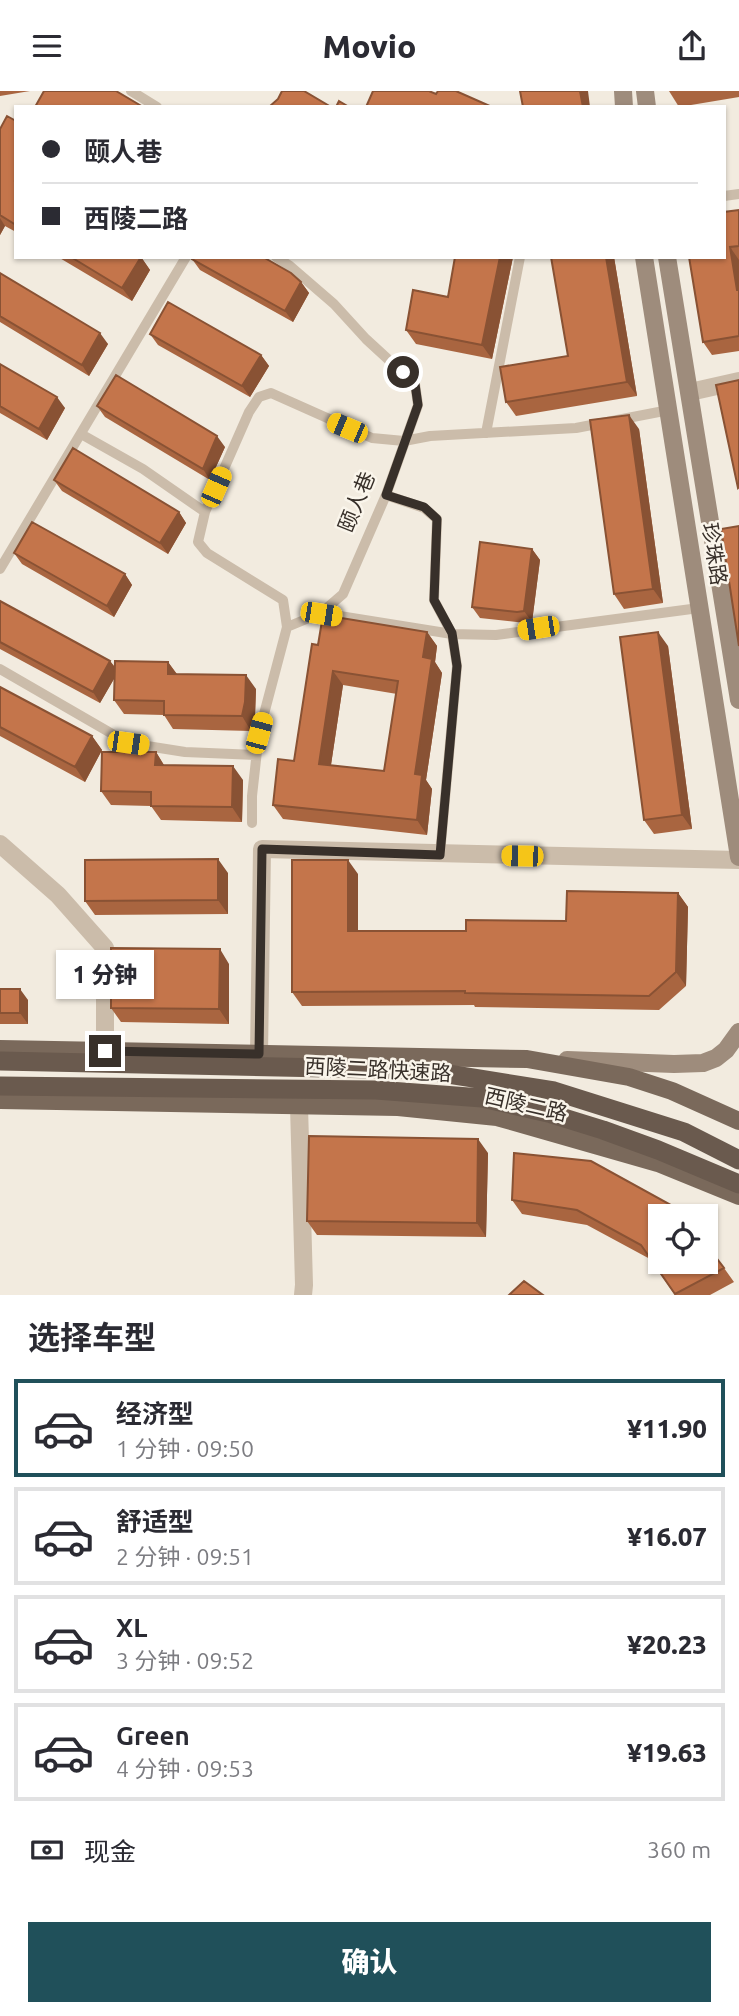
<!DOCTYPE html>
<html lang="zh">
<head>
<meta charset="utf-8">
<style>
  :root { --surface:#fff; --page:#f2f2f3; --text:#2b2b33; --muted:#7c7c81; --line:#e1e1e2; --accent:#20505a }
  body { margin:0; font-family:Ubuntu,"Noto Sans SC",sans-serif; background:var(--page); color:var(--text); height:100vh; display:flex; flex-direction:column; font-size:26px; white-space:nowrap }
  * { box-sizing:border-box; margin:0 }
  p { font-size:23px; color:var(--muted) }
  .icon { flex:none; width:38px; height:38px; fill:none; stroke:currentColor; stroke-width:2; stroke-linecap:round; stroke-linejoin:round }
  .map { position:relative; height:1204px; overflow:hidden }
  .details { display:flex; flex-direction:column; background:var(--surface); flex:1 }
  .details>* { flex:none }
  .banner { position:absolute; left:14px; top:14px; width:712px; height:154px; border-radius:0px; box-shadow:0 2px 5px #0004; display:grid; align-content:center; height:154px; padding:0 28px; background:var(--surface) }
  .controls { position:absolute; left:648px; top:1113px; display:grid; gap:14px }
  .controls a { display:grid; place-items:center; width:70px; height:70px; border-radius:0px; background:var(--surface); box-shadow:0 2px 5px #0004; font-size:35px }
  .end { position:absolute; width:32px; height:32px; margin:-16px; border:9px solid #38302a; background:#fff; box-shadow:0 0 0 4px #fff }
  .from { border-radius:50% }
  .bubble { position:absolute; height:49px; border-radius:0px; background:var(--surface); box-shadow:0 2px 5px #0004; font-size:23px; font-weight:800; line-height:49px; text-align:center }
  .car { position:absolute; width:21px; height:42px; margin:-21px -10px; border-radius:9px; box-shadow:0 0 5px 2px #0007; background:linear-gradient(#f5c518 24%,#345 0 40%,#f5c518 0 76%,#345 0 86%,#f5c518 0) }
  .banner b { display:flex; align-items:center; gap:24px; height:66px; font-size:26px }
  .banner b+b { border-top:2px solid var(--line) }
  .banner i { width:18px; height:18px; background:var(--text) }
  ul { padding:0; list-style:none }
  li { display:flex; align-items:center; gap:21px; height:98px; margin:0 14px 10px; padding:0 14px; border:4px solid var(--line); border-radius:0px }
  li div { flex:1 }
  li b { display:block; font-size:26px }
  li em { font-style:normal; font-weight:800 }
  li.current { border-color:var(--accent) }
  li>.icon { width:63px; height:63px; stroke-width:1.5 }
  h2 { padding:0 28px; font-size:32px; line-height:84px }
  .pay { display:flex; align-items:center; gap:18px; height:77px; padding:0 28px; font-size:26px }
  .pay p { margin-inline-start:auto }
  .primary-button { display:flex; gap:14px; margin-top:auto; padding:14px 28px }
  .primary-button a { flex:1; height:80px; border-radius:0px; background:var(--accent); color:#fff; font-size:28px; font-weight:800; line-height:80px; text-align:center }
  header { display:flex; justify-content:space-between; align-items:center; height:91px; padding:0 28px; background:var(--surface); font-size:32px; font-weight:800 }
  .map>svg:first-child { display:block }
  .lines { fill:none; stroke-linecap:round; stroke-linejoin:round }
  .service { stroke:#cbbcaa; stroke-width:10 }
  .minor { stroke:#cbbcaa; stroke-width:18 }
  .secondary { stroke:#9e8c7c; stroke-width:18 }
  .primary { stroke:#7a695b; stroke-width:18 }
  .trunk { stroke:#6a5a4e; stroke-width:19 }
  .wall { fill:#a96540; fill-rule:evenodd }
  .shaded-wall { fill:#895234 }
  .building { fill:#c4754b; stroke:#895234; stroke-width:2; fill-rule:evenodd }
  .route { stroke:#38302a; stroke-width:9 }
  .labels { text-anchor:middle; stroke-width:5; stroke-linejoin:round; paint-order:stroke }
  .street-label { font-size:21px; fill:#38302a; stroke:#faf5eb }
</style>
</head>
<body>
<header><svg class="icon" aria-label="menu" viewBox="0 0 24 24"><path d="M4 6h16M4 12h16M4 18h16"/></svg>Movio<svg class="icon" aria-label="share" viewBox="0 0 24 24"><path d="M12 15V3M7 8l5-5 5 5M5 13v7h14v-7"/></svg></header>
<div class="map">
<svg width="739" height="1204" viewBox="0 0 739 1204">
  <rect width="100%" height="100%" fill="#f2ebdf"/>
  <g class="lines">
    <path class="service" d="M131 0 157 16
      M724 105 739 103
      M276 166 290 175 334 213 366 248 415 293 418 314 386 404 343 503 321 522 287 536
      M486 342 520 166
      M81 343 143 378 205 421
      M386 404 424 417 437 428 434 509 452 543 457 575 440 763
      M0 478 186 166
      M321 522 452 543 496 544 699 517
      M0 578 128 652 185 661 256 664
      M252 732V705L259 642 287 536 283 509 207 462 198 451 205 421 249 321 259 306 271 302 372 347 404 350 430 345 576 337 669 319"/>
    <path class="minor" d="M690 301 739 290
      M0 753 58 804 105 857V960
      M259 963 262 758 739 769
      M299 1015 304 1194 303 1204"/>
    <path class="secondary" d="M623 0 624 16
      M645 0 647 16
      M644 166 739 766
      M667 166 739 609
      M567 969 674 973 703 972 716 967 726 959 739 941"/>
    <path class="primary" d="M0 958 527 968 629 986 672 1000 739 1030
      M0 1009 398 1016 497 1026 658 1072 739 1105"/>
    <path class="trunk" d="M0 970 423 979 554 1000 684 1041 739 1069
      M0 995 376 999 482 1007 548 1022 603 1039 658 1059 739 1093"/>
  </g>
  <path class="wall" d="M0 0H30L0 5Z
    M669 0H739V6L679 16Z
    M16 30V141L5 135 0 144V38Z
    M739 119V260L712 264 703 251Z
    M58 166H141L150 179 132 210Z
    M455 166H513L492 268 416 253 406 239 448 206Z
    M551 166H614L637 305 516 325 506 311 568 265Z
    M192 168 301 191 309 202 293 231 200 179Z
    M0 182 108 253 89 285 0 231Z
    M150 243 261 264 269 275 250 306 158 254Z
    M0 273 65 317 47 349 0 322Z
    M97 315 225 356 210 389 105 326Z
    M639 338 663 512 624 518 614 503Z
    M54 389 179 421 186 432 168 463 62 400Z
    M532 458 540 469 532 531 525 532 480 527 472 516Z
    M14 462 125 483 132 494 114 526 22 473Z
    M0 510 110 570 115 576 168 571 177 583 256 598 255 625 251 640 173 638 164 624 124 623 114 609 115 586 100 612 0 558Z
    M427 541 437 555 435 571 442 582 426 689 432 698 427 744 283 728 273 714 294 670 318 554ZM343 594 397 603 384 680 331 674Z
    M668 555 692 738 654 743 644 729Z
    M0 596 92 645 102 659 85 691 0 645Z
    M156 661 164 674 243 689 242 731 161 729 151 715 111 714 101 700Z
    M228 782V823L95 824 85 810Z
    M358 783V840H466L566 830 678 802 688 816 686 895 659 919 475 916 474 914 302 915 292 901Z
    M229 873V933L121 931 111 917Z
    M0 898 28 909V933H0Z
    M488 1062 486 1146 317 1144 307 1130Z
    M514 1062 724 1177 734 1191 710 1204H675L650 1168 587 1134 522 1123 512 1109Z"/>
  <path class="shaded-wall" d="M580 0H588L590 16H583Z
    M0 127 5 135 0 144Z
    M730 156 739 169V203L737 199Z
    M141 166 150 179 132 210 122 197Z
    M500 166H513L492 268 482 254Z
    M606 166H614L637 305 627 291Z
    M301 191 309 202 293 231 285 220Z
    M100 242 108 253 89 285 82 274Z
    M261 264 269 275 250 306 242 295Z
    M57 306 65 317 47 349 39 338Z
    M629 324 639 338 663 512 653 498Z
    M217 345 225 356 210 389 203 378Z
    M179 421 186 432 168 463 160 452Z
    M532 458 540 469 532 531 524 520Z
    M125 483 132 494 114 526 107 515Z
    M427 541 437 555 435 571 442 582 426 689 432 698 427 744 417 729 415 683 423 566Z
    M658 541 668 555 692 738 682 724Z
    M110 570 118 581 100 612 93 601Z
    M168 571 178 585 168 583Z
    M333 580 343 594 329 687 319 673Z
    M246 584 256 598 255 625 251 640 242 625Z
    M92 645 102 659 85 691 75 676Z
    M156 661 165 676 155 674Z
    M233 675 243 689 242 731 232 716Z
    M218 768 228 782V823L218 809Z
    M348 769 358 783V854L348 840Z
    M678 802 688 816 686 895 676 881Z
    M220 858 229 873V933L219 918Z
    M20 898 28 909V933L20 922Z
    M478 1048 488 1062 486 1146 477 1132Z"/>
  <path class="building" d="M44 0H116L143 16H35Z
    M282 0H304L331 16H269L278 8Z
    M373 0H429L436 3 438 0H456L492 16H366Z
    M520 0H580L583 16H523Z
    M339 10 349 16H336Z
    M7 25 16 30V89L15 90 16 91V134L0 124V38Z
    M739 119V155L730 156 737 199H739V245L703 251 689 166H724V121Z
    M71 166H141L122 197Z
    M193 166H263L291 182 301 191 285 220 192 168Z
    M455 166H500L482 254 406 239 413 199 448 206Z
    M551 166H606L627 291 506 311 500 276 568 265Z
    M0 182 100 242 82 274 0 225Z
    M168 211 261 264 242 295 150 243Z
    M0 273 57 306 39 338 0 315Z
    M116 284 217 345 203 378 97 315Z
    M739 289V396L738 397 716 294Z
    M629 324 653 498 614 503 590 329Z
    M73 357 179 421 160 452 54 389Z
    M32 431 125 483 107 515 14 462Z
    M739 435V555L721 438Z
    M480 451 532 458 524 520 517 521 472 516Z
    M0 510 110 570 93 601 0 551Z
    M323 524 427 541 423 566 432 568 415 683 422 684 417 729 273 714 278 668 294 670 312 553 318 554ZM333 580 398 590 384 680 319 673Z
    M658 541 682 724 644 729 620 546Z
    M115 570 168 571V583L246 584 245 611 242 625 164 624V610L114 609Z
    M0 596 92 645 75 676 0 636Z
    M102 661H156L155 674 233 675 232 716 151 715V701L101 700Z
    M218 768V809L85 810V769Z
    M292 769H348V840H466V829L566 830 567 800 678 802 676 881 649 905 465 902V900L292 901Z
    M111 857 220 858 219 918 111 917Z
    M0 898H20V922H0Z
    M309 1045 478 1048 477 1132 307 1130Z
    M514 1062 591 1070 680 1119 684 1125H660V1171H705V1152L724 1177 675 1203 641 1154 577 1119 512 1109Z
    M524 1190 543 1204H509Z"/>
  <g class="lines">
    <path class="route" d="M105 960 259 963 262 758 440 764 457 575 452 542 434 509 437 428 424 416 386 404 418 314 415 293 403 281"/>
  </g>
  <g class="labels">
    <g class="street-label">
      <text transform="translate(357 411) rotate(-68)" y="7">颐人巷</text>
      <text transform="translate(714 463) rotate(81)" y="7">珍珠路</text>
      <text transform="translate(378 979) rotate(3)" y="7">西陵二路快速路</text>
      <text transform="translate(526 1014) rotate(13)" y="7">西陵二路</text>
    </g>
  </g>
</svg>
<div class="controls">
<a><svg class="icon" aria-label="locate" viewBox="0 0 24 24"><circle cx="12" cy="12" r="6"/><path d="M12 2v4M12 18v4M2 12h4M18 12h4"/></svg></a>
</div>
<i class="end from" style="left:403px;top:281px"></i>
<i class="end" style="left:105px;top:960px"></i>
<div class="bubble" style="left:56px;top:859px;width:98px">1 分钟</div>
<i class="car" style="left:347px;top:337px;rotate:293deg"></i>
<i class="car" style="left:216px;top:396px;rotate:24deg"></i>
<i class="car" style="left:321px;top:523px;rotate:99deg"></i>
<i class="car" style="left:538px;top:537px;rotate:261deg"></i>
<i class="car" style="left:259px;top:642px;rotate:15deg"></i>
<i class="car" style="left:128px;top:652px;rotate:98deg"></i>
<i class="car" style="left:522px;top:765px;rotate:271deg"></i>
<div class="banner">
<b><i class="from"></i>颐人巷</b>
<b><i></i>西陵二路</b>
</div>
</div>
<section class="details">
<h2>选择车型</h2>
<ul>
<li class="current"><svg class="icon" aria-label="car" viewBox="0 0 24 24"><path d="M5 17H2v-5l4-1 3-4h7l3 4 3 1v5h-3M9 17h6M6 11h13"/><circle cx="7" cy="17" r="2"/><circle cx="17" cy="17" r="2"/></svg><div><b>经济型</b><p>1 分钟 · 09:50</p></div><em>¥11.90</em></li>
<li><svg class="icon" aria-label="car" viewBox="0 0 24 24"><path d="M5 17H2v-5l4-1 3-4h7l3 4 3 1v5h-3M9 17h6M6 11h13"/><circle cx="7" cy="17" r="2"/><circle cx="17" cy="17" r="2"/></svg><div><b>舒适型</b><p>2 分钟 · 09:51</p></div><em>¥16.07</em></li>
<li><svg class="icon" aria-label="car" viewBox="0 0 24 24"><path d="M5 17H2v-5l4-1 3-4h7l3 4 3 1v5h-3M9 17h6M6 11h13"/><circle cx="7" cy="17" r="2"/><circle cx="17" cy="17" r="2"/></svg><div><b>XL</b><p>3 分钟 · 09:52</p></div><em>¥20.23</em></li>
<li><svg class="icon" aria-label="car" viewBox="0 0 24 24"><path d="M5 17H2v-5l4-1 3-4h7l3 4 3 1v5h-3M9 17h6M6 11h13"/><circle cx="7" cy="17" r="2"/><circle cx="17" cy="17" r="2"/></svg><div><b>Green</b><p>4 分钟 · 09:53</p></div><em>¥19.63</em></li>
</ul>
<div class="pay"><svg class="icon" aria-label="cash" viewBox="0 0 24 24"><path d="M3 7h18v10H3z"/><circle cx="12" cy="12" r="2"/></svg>现金<p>360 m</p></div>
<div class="primary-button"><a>确认</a></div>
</section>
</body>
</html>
